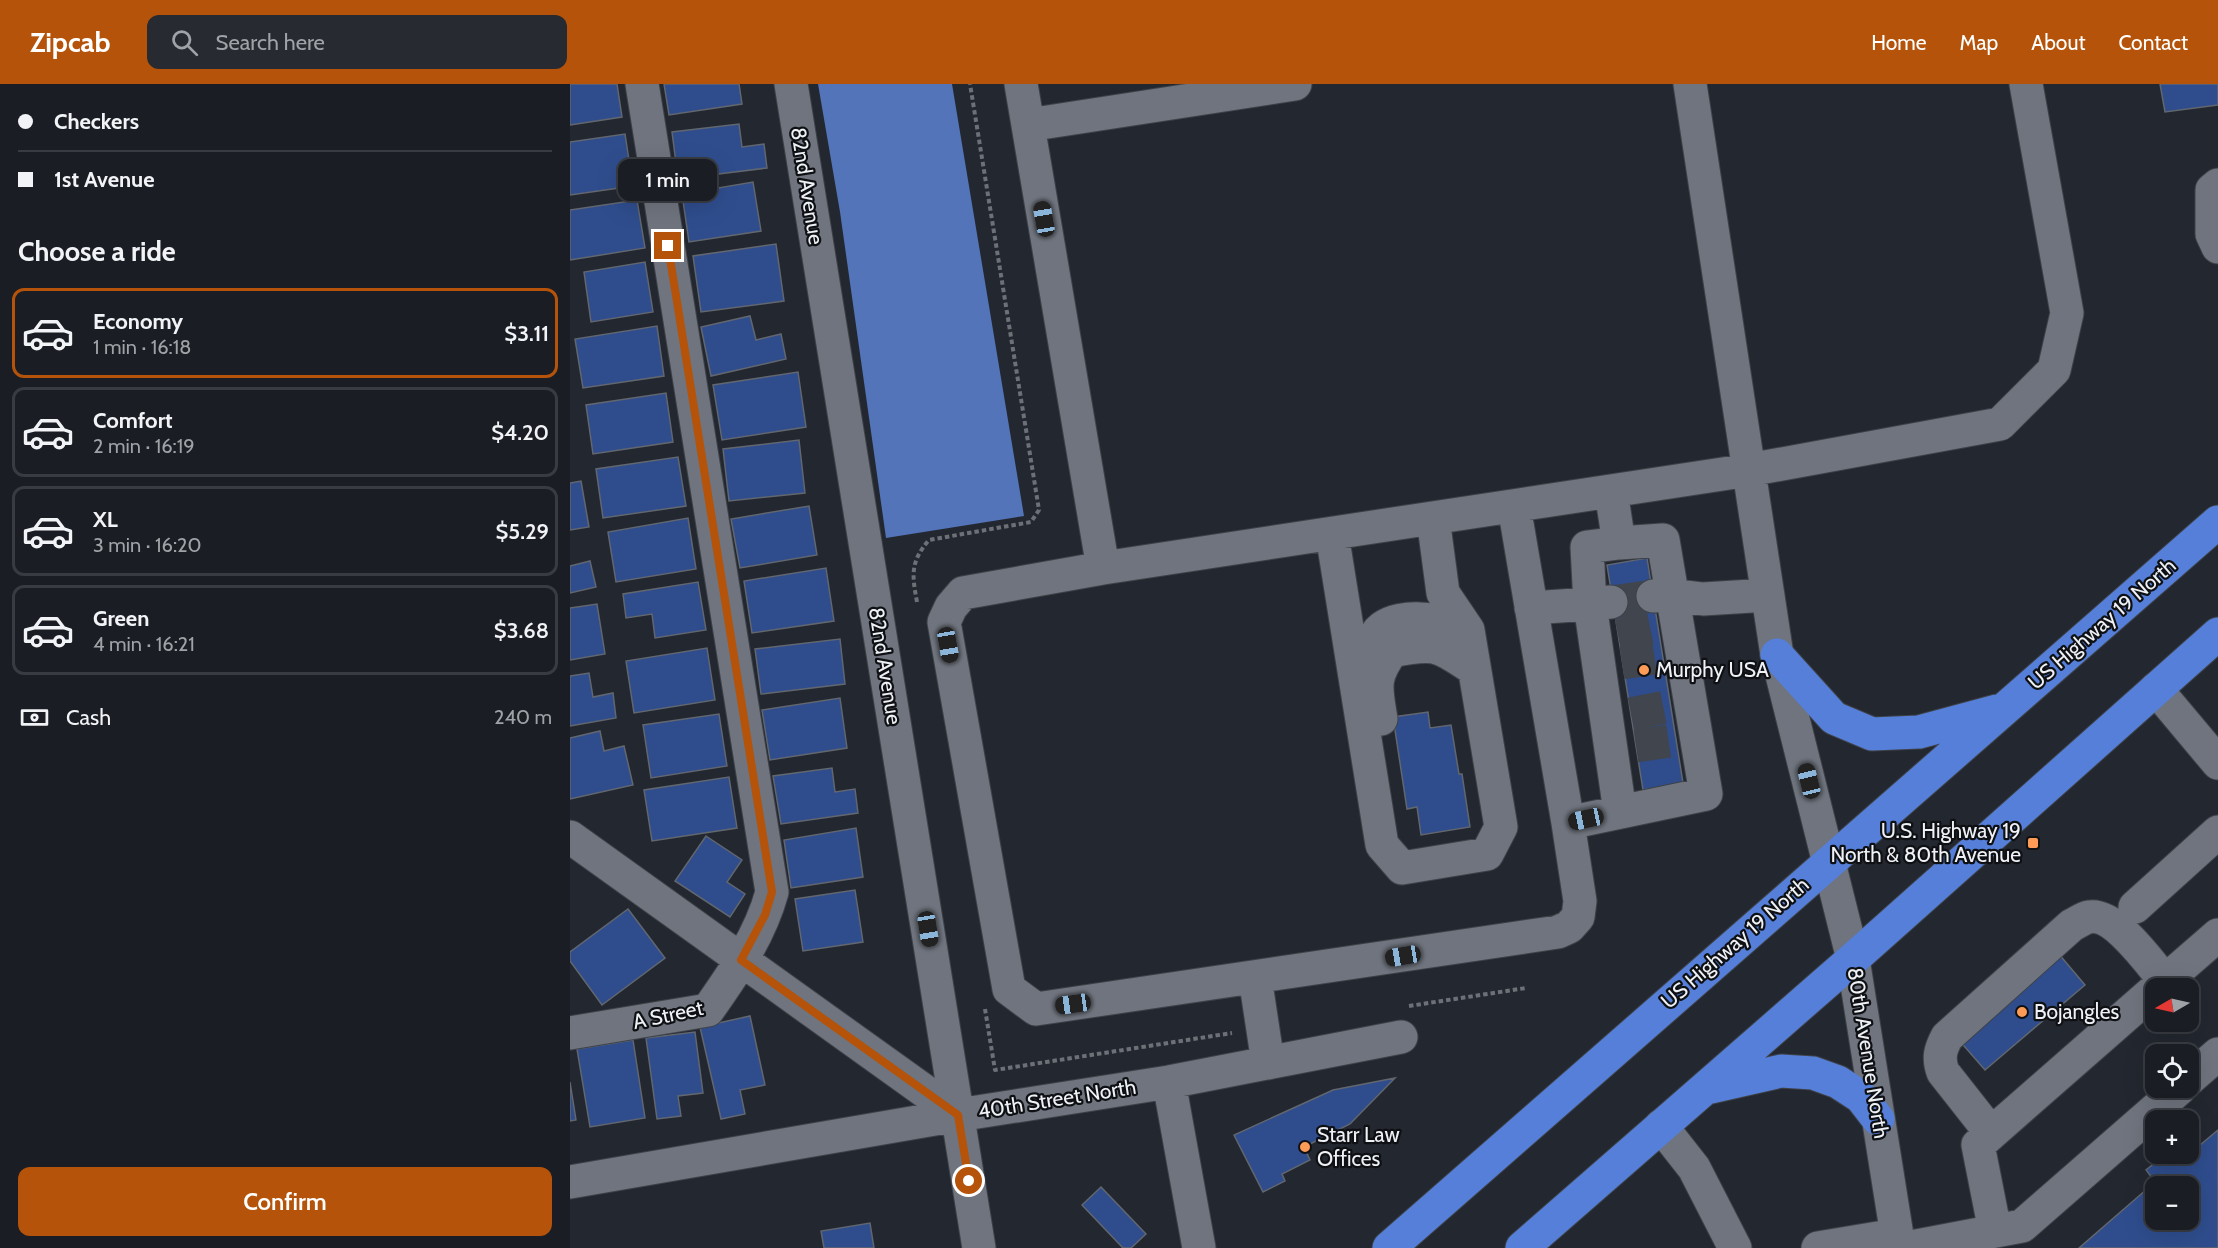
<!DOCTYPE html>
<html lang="en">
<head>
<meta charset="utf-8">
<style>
  :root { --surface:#1a1d23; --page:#272a30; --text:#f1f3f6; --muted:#9fa2a6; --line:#383b41; --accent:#b45309 }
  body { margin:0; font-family:Cabin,sans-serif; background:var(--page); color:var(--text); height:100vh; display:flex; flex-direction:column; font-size:22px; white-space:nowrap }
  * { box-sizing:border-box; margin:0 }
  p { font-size:20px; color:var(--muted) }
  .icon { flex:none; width:33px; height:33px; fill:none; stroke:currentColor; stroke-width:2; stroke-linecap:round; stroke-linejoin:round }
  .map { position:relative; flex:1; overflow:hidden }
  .details { display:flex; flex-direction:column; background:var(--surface); width:570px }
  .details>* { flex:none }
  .banner { display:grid; align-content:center; height:132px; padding:0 18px; background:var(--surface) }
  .needle { width:39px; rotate:261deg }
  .controls { position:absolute; left:1575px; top:894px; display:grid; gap:12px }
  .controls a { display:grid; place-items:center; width:54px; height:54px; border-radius:12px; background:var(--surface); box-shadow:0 6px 24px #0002,0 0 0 2px var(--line); font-size:30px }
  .end { position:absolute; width:27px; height:27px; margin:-14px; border:8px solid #b45309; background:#fff; box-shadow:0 0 0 3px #fff }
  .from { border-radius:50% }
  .bubble { position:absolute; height:42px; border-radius:12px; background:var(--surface); box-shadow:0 6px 24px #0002,0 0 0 2px var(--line); font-size:20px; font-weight:600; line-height:42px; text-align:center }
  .car { position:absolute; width:18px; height:36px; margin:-18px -9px; border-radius:8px; box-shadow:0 0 4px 2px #0007; background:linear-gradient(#222 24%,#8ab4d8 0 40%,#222 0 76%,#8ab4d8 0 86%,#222 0) }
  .banner b { display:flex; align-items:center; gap:21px; height:57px; font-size:22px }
  .banner b+b { border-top:2px solid var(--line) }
  .banner i { width:15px; height:15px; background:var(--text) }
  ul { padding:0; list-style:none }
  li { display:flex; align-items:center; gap:18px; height:90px; margin:0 12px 9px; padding:0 6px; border:3px solid var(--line); border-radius:12px }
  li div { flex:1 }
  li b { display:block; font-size:22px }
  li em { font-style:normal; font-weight:600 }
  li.selected { border-color:var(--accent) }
  li>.icon { width:54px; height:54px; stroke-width:1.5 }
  h2 { padding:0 18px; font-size:27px; line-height:72px }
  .pay { display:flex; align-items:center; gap:15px; height:66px; padding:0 18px; font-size:22px }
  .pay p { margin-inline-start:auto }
  .button { display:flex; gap:12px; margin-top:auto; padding:12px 18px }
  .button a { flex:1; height:69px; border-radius:12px; background:var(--accent); color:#fff; font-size:24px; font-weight:600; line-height:69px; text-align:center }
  header { display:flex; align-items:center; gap:36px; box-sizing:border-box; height:84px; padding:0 30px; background:var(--accent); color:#fff }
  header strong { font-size:28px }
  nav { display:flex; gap:33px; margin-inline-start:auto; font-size:21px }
  .search { width:420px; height:54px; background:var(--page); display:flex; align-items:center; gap:15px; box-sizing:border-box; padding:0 21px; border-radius:12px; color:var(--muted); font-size:22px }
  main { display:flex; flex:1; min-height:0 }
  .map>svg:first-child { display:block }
  .water { fill:#5374b8 }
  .building { fill:#2f4d8d; stroke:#61666f; stroke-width:1.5; fill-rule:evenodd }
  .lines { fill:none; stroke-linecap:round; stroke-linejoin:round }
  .minor-tunnel { stroke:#41454d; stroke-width:33; stroke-dasharray:33 16; stroke-linecap:butt }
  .minor-casing { stroke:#3e4248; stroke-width:35 }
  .highway-casing { stroke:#3e4248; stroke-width:35 }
  .path { stroke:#6d7077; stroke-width:4; stroke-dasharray:4.5 3; stroke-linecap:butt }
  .minor { stroke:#6f747e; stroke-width:33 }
  .highway { stroke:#557fd8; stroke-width:33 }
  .route { stroke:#b45309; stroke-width:8 }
  .poi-dot { fill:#fe9c57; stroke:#0e1013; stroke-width:2 }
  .labels { text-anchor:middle; stroke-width:4.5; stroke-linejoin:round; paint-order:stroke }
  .street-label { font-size:21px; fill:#eef1f6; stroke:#0e1013 }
  .poi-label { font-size:21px; fill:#eef1f6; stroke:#0e1013; text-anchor:start }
</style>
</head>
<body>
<header>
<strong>Zipcab</strong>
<div class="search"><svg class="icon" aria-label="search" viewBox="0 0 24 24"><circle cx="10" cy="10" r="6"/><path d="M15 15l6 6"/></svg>Search here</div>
<nav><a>Home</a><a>Map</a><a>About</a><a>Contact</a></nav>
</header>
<main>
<section class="details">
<div class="banner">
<b><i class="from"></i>Checkers</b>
<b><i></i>1st Avenue</b>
</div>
<h2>Choose a ride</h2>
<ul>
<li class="selected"><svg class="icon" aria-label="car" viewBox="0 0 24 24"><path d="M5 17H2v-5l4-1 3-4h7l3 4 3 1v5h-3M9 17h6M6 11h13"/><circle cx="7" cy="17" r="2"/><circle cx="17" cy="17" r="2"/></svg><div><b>Economy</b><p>1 min · 16:18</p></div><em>$3.11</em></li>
<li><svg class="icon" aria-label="car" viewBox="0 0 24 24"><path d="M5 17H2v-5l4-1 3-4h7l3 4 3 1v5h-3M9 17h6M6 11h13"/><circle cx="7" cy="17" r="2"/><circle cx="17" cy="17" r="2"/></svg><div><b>Comfort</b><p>2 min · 16:19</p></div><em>$4.20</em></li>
<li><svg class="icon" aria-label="car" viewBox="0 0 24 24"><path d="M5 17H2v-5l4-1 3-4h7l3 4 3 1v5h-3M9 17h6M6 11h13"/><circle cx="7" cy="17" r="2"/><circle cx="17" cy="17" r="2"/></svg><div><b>XL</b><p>3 min · 16:20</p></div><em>$5.29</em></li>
<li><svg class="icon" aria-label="car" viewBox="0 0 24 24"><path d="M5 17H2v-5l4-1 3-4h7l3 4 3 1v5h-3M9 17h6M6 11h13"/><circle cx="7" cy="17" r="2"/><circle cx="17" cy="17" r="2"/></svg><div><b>Green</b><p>4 min · 16:21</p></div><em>$3.68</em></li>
</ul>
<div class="pay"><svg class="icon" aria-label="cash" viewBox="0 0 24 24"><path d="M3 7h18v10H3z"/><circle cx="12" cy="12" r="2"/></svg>Cash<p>240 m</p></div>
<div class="button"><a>Confirm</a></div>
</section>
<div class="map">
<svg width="1648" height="1164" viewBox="0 0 1648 1164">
  <rect width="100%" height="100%" fill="#23272f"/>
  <path class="water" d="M248 0H382L454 432 316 454 270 128Z"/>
  <path class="building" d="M0 0H47L52 33 0 41Z
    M94 0H169L172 20 99 31Z
    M1590 0H1648V21L1595 28Z
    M169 40 172 63 194 60 197 84 108 95 102 48Z
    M55 50 63 102 0 111V58Z
    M183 98 191 147 119 158 112 110Z
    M67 116 75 164 0 176V126Z
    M206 160 214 217 131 228 123 172Z
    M75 178 83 228 21 238 14 188Z
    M180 232 186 256 211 250 216 275 141 292 131 243Z
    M87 242 94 292 13 304 5 255Z
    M228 288 236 343 152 356 143 301Z
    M96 309 103 358 23 370 16 321Z
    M229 356 235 409 159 417 153 365Z
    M108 373 116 422 33 434 26 385Z
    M11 397 19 443 0 446V399Z
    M239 422 247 471 170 484 161 435Z
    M118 434 126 485 46 498 38 448Z
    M1077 474 1113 699 1073 706 1037 481Z
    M20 477 26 503 0 509V482Z
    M256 484 264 537 182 549 174 497Z
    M128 498 136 546 85 554 82 530 56 534 53 510Z
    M27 520 35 570 0 576V524Z
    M270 555 275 600 191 610 185 565Z
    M137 564 145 616 64 629 56 577Z
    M19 589 23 613 43 609 46 634 0 642V592Z
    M270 614 277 664 200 676 192 626Z
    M858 628 860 644 881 641 889 690H892L900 743 851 751 847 723 837 725 823 633Z
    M149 630 157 682 81 694 73 641Z
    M30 647 34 667 54 662 63 701 0 715V654Z
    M262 684 265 708 285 705 288 729 211 740 203 692Z
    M159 693 167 744 82 757 74 706Z
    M286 744 293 793 221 804 214 756Z
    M136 752 172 776 157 798 175 810 160 833 105 797Z
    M285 806 293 858 233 867 225 815Z
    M58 825 95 874 32 921 0 877V868Z
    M1488 869 1515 901 1415 986 1388 955Z
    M180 932 195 1001 170 1006 175 1030 151 1035 130 943Z
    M125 948 133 1009 108 1012 111 1032 87 1035 76 954Z
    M63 956 75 1034 20 1043 7 965Z
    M825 994 780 1040 734 1063 740 1076 712 1090 715 1097 693 1108 664 1051 763 1006Z
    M0 998 6 1036 0 1037Z
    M1648 1046V1164H1509L1585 1098 1576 1086 1596 1070H1618L1619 1050 1630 1061ZM1586 1102H1618V1136H1586Z
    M531 1103 576 1150 561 1164H553L512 1121Z
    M300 1139 304 1164H254L251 1147Z"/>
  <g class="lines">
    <path class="minor-tunnel" d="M1042 518 1083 512
      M1048 551 1088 543
      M1052 579 1092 573
      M1061 630 1101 622
      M1066 662 1106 656"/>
    <defs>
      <path id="minor" d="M221 0 409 1164
        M451 0 533 484
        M1120 0 1207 571 1283 875 1329 1164
        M458 41 725 0
        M1648 101 1642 106V150L1648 163
        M944 422 998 739 1010 817 1008 833 999 843 988 848 466 925 439 905 374 538 381 523 393 509 533 484 1179 386 1430 340 1484 286 1497 229 1456 0
        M762 450 812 761 832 784 917 770 931 743 898 546 873 509 863 434
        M1083 512 1101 511 1133 515 1198 511
        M1041 518 1020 520 1017 463 1049 459 1041 407
        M961 524 1020 520 1050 728
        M805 592C804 582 802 569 803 559 808 532 847 533 868 537L893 568
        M1586 605 1648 679
        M811 635C806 604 802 594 822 567 866 558 867 561 904 585
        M998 739 1136 710 1093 456 1049 459
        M0 753 388 1031
        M1565 823 1648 748
        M685 893 698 979
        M1587 904 1648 851
        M0 949 138 926C164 889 190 852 202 808L72 0
        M1618 996 1648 970
        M599 998 629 1164
        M1091 1042 1124 1084 1165 1164
        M1421 1049 1373 988C1368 974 1370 966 1377 953L1502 841C1507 839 1513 834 1519 833 1544 828 1580 879 1595 897
        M0 1098 388 1031 599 998 831 953
        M1425 1147 1408 1061 1586 905
        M1248 1164 1326 1151
        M1336 1164 1452 1142 1610 1004"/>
      <path id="highway" d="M1207 571 1264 634 1302 650 1349 648 1427 627
        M1137 1004 1211 987 1243 989 1268 998 1291 1013 1308 1035
        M819 1164C1096 922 1371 678 1648 438
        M952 1164 1283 875 1648 550"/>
    </defs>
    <use href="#minor" class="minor-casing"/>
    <use href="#highway" class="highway-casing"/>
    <path class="path" d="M347 518C342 491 340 478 359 456L461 438 469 426 400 0
      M839 922 956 904
      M415 925 425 986 662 949"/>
    <use href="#minor" class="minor"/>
    <use href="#highway" class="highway"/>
  </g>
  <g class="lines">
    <path class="route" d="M98 162 202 808 195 831 171 876 388 1031 399 1097"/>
  </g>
  <g class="poi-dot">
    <circle cx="1074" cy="586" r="6"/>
    <rect x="1457" y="753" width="12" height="12" rx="3"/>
    <circle cx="1452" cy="928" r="6"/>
    <circle cx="735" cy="1063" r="6"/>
  </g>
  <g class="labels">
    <g class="street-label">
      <text transform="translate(237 102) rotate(81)" y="7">82nd Avenue</text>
      <text transform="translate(1532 540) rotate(-41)" y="7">US Highway 19 North</text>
      <text transform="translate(315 582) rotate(81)" y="7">82nd Avenue</text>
      <text transform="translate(1165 859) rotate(-41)" y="7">US Highway 19 North</text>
      <text transform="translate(98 931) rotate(-12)" y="7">A Street</text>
      <text transform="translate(1298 969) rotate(81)" y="7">80th Avenue North</text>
      <text transform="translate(487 1015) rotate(-9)" y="7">40th Street North</text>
    </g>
    <g class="poi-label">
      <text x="1086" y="593">Murphy USA</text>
      <text x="1451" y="754" text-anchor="end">U.S. Highway 19<tspan x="1451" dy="24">North &amp; 80th Avenue</tspan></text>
      <text x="1464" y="935">Bojangles</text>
      <text x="747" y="1058">Starr Law<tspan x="747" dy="24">Offices</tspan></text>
    </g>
  </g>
</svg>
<div class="controls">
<a><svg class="needle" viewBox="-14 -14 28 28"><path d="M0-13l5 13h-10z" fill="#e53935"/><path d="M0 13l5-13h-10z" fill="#9fa2a6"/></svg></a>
<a><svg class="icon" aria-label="locate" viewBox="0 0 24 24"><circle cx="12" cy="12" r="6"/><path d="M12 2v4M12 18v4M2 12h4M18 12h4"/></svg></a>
<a>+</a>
<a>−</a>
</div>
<i class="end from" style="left:399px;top:1097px"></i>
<i class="end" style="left:98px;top:162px"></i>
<div class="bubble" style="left:48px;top:75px;width:99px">1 min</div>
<i class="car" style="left:474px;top:135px;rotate:350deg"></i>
<i class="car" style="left:378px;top:561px;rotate:170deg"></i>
<i class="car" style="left:1239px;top:697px;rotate:346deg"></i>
<i class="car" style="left:1016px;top:735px;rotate:258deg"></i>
<i class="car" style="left:358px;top:845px;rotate:171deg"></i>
<i class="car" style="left:833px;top:872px;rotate:261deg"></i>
<i class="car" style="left:503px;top:920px;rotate:262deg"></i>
</div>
</main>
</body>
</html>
